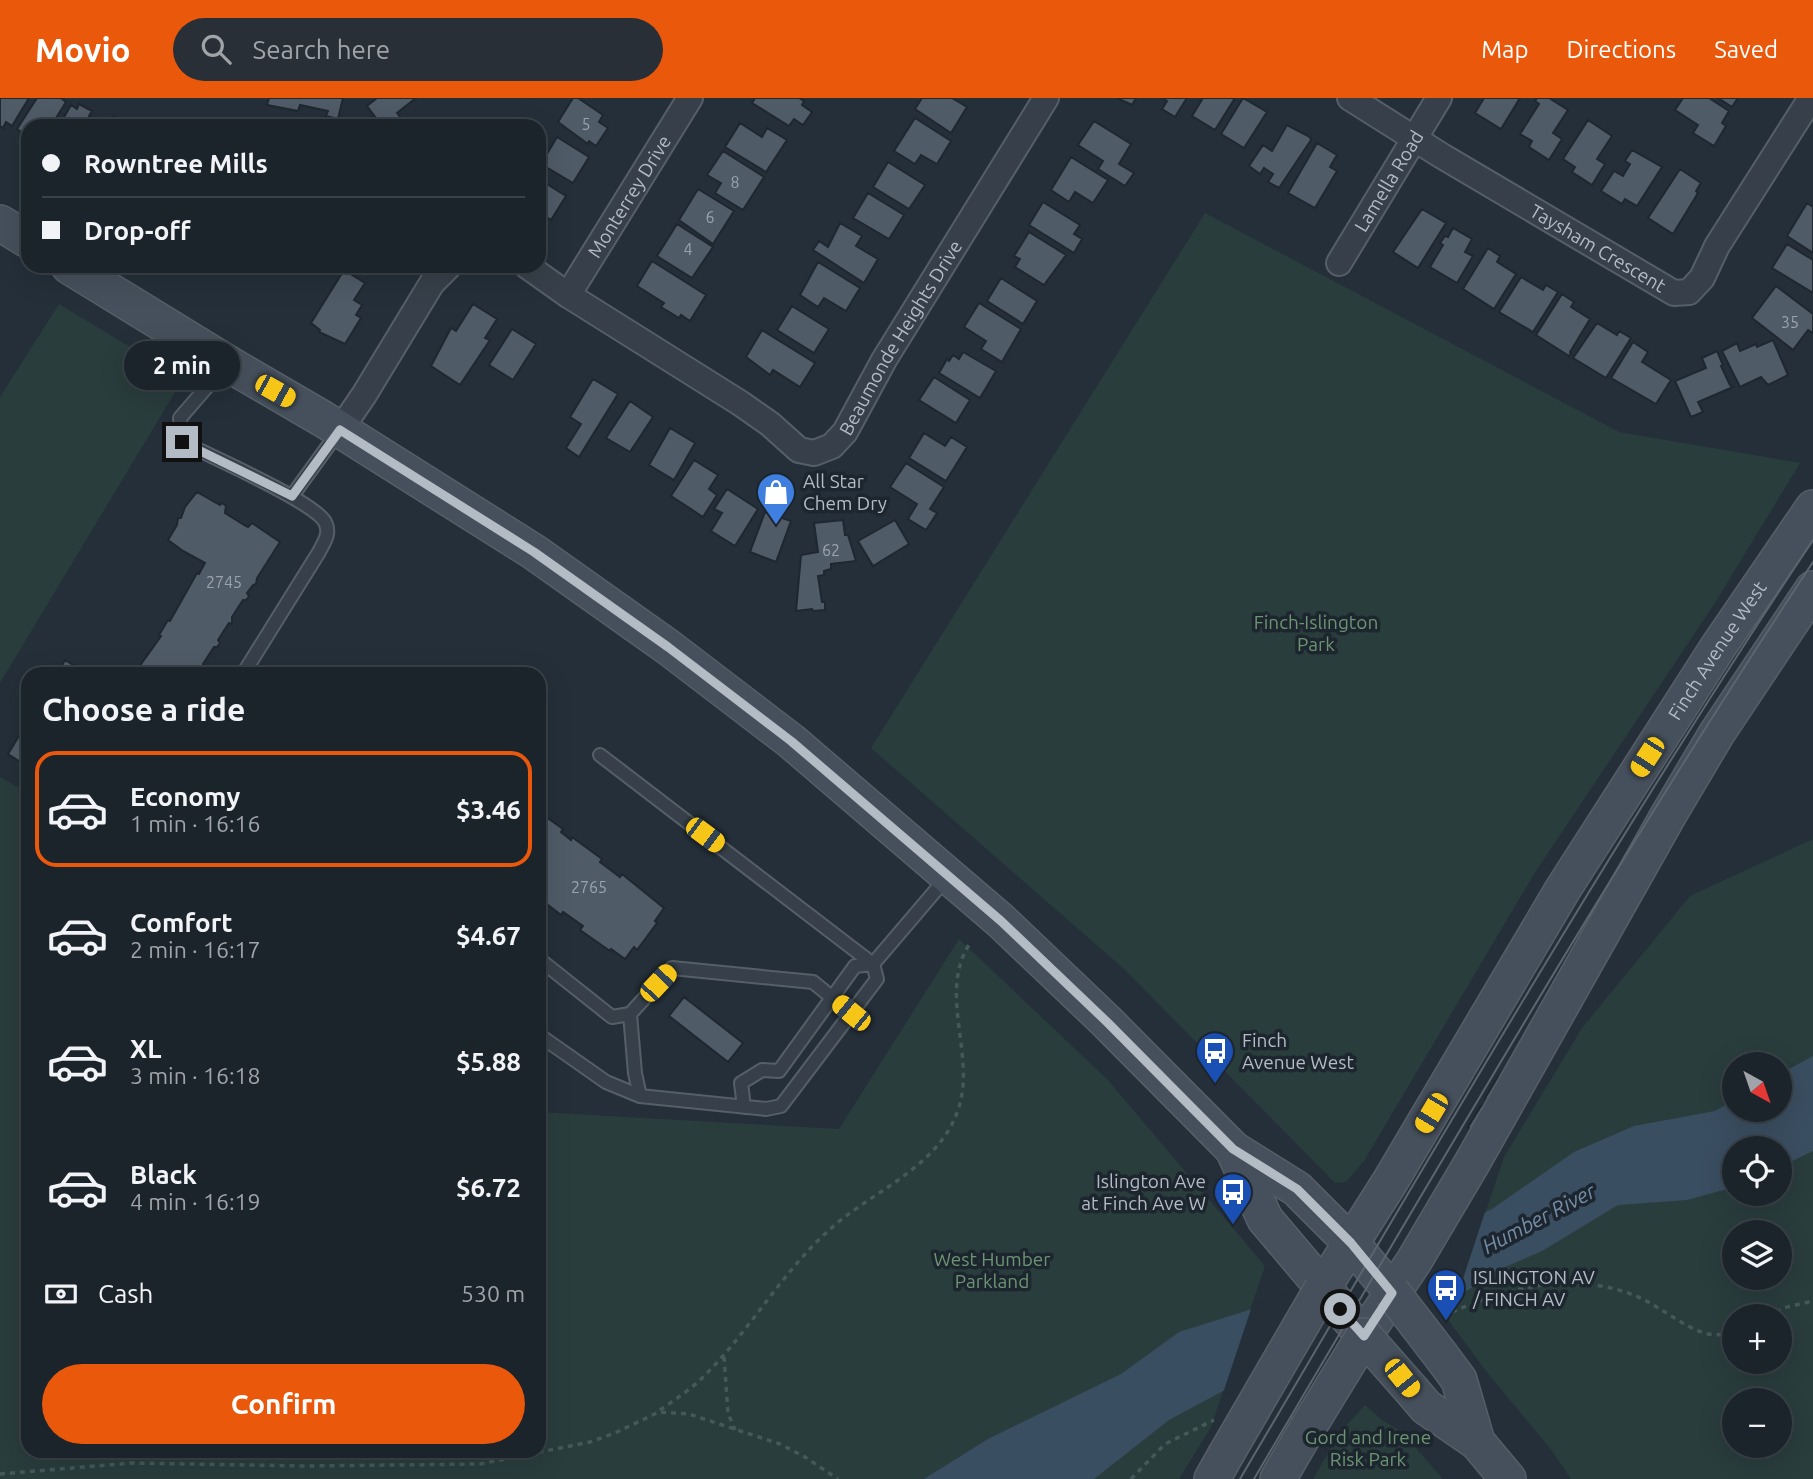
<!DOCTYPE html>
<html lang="en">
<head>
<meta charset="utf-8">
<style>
  :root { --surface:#1b232b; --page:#282f37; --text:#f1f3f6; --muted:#a0a4a9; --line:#394047; --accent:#ea580c }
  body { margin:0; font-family:Ubuntu,sans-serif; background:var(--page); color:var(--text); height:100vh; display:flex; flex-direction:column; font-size:26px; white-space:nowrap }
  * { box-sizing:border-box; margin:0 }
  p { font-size:23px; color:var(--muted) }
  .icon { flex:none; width:38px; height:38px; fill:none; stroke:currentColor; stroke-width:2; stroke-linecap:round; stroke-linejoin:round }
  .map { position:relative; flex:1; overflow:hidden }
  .side { position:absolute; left:21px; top:569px; width:525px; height:791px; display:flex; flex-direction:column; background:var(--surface); border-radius:21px; box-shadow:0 7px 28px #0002,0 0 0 2px var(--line) }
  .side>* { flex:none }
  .guide { position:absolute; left:21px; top:21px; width:525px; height:154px; border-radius:21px; box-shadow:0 7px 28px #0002,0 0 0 2px var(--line); display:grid; align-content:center; height:154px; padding:0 21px; background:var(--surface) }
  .needle { width:46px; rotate:140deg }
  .controls { position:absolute; left:1722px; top:954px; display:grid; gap:14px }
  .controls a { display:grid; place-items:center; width:70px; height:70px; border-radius:50%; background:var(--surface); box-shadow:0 7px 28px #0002,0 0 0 2px var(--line); font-size:35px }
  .end { position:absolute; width:32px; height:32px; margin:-16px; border:9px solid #b3bbc5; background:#111; box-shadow:0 0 0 4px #111 }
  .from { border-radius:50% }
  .bubble { position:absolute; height:49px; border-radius:24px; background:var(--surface); box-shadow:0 7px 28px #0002,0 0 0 2px var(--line); font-size:23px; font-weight:600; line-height:49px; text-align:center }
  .car { position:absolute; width:21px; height:42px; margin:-21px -10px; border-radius:9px; box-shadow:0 0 5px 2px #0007; background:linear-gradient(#f5c518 24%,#345 0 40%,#f5c518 0 76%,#345 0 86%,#f5c518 0) }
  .guide b { display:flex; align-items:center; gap:24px; height:66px; font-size:26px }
  .guide b+b { border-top:2px solid var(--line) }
  .guide i { width:18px; height:18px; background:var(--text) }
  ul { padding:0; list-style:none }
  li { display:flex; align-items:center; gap:21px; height:116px; margin:0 14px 10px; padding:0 7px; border:4px solid transparent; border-radius:21px }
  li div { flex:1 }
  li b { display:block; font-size:26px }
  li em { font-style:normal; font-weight:600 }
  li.on { border-color:var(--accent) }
  li>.icon { width:63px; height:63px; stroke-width:1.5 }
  h2 { padding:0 21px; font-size:32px; line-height:84px }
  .pay { display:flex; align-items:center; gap:18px; height:77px; padding:0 21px; font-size:26px }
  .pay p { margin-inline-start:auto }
  .primary-button { display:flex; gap:14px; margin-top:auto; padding:14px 21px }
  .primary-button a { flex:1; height:80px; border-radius:42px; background:var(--accent); color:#fff; font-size:28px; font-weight:600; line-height:80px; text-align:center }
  header { display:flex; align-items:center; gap:42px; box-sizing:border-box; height:98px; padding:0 35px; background:var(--accent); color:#fff }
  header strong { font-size:33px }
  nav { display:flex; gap:38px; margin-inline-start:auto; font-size:24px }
  .search { width:490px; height:63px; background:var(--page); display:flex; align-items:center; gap:18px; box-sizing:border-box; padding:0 24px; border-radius:38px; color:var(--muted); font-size:26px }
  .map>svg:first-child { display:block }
  .green { fill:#293d3c; fill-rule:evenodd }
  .water { fill:#3a4e61 }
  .pier { fill:#242f39 }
  .building { fill:#4f5b67; stroke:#1f2730; stroke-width:2 }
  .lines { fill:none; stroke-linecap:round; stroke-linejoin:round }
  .lane-casing { stroke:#565e67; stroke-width:16 }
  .street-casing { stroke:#565e67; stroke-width:28 }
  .secondary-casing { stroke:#565e67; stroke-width:38 }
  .path { stroke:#465859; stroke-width:3.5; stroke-dasharray:5 5; stroke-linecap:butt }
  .lane { stroke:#37404a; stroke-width:12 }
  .street { stroke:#37404a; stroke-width:24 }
  .secondary { stroke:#46505c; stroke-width:35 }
  .tram { stroke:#5a6570; stroke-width:2 }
  .secondary-bridge-casing { stroke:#565e67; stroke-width:38; stroke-linecap:butt }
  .secondary-bridge { stroke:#46505c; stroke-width:35 }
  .route { stroke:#b3bbc5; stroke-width:9 }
  .labels { text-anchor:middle; stroke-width:7; stroke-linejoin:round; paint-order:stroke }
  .number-label { font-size:16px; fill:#9aa3ae }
  .street-label { font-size:19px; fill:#b3bbc5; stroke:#1d252e }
  .poi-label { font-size:19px; fill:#b3bbc5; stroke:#1d252e; text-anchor:start }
  .park-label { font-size:19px; fill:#6b9572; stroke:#1d252e }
  .water-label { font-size:21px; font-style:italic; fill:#758ea7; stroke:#1d252e }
</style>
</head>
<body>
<header>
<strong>Movio</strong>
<div class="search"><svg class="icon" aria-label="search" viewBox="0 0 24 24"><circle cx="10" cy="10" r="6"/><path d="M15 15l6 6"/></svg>Search here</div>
<nav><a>Map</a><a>Directions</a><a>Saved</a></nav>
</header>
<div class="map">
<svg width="1813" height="1381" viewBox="0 0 1813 1381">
  <rect width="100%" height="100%" fill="#242f39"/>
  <path class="green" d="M1205 115 1619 334 1800 365 1715 505 1534 776 1364 1063 1346 1084 1335 1085 1124 871 871 650Z
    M59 206 183 281 0 585V299Z
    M0 679 28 695V1353H539V1014L839 1031 959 841 1107 981 1265 1168 1211 1329 1179 1381H0Z
    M1813 741V1381H1571L1552 1353 1486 1273 1449 1223 1504 1059 1582 930 1690 798ZM1734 966H1780V1012H1734ZM1734 1050H1780V1096H1734ZM1734 1134H1780V1180H1734ZM1734 1218H1780V1264H1734ZM1734 1302H1780V1348H1734Z
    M1365 1307 1382 1322 1402 1334 1443 1381H1313L1341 1333Z"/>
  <path class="water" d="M1813 958V1053L1780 1069V1050H1734V1089L1687 1102 1618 1107 1542 1153 1496 1173 1449 1205 1223 1293 1169 1322 1094 1381H924L988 1341 1121 1276 1179 1234 1351 1180 1492 1111 1574 1054 1634 1028 1715 1013 1734 1002V1012H1780V976Z"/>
  <path class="pier" d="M1486 1111 1455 1205 1377 1233 1222 1298 1252 1208 1350 1177Z"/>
  <path class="building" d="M0 0H29L12 28 6 24 3 30 0 28Z
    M37 0H61L66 4 51 28H28V45L20 40 23 35 17 31Z
    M269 0H343L338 21 326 18 328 13 300 7 298 13 267 7Z
    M377 0H416L397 15 400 19 389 28H382L367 8Z
    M573 0H578L603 17 599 24 608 30 596 48 589 43 588 46 558 24Z
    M755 0H799L804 3 802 7 812 14 803 27 794 21 789 28 752 5Z
    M922 0H952L967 9 951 35 915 11Z
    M1117 0H1136L1132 7Z
    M1162 0H1187L1175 19 1162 11 1167 3Z
    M1203 0H1235L1215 32 1192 18Z
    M1243 0 1267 14 1244 50 1221 36Z
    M1484 0H1520L1501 31 1475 15Z
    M1537 0H1549L1568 12 1553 35 1562 41 1549 62 1529 49 1532 43 1520 36 1539 6 1535 3Z
    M1683 0H1709L1729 13 1722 25 1726 28 1714 48 1693 35 1698 27 1675 12Z
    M1718 0H1738L1732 9Z
    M79 6 92 13 89 18 94 22 90 28H59L71 7 77 11Z
    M113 18 125 26 123 28H98L104 20 110 23Z
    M915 20 951 43 937 66 921 57 915 66 894 53Z
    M1588 22 1612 38 1597 61 1605 66 1592 87 1572 74 1575 69 1563 61Z
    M1094 23 1131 46 1119 66 1134 75 1125 88 1098 71 1103 63 1078 47Z
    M740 25 762 39 767 30 787 42 766 74 725 49Z
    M1287 27 1310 39 1311 42 1279 90 1268 84 1273 76 1264 70 1260 76 1249 68 1263 47 1272 53Z
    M557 39 589 59 573 85 541 66Z
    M1317 45 1337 57 1330 69 1337 73 1315 110 1288 95Z
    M1632 52 1662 69 1637 108 1625 101 1622 106 1601 93 1614 73 1623 78 1630 66 1625 63Z
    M723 53 764 79 743 112 715 95 721 85 707 77Z
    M1071 59 1108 82 1093 105 1075 94 1069 104 1051 92Z
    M888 64 925 87 909 111 873 89Z
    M1680 71 1701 85 1696 93 1698 95 1673 136 1648 120Z
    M539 81 566 98 551 122 539 114Z
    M698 91 734 113 713 146 679 122Z
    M868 95 904 117 889 141 853 120Z
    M1043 104 1080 127 1074 136 1082 141 1074 155 1029 127Z
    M1807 105 1813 109V155L1787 138Z
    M1422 111 1446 125 1418 170 1393 154Z
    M840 125 862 138 856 148 878 161 864 185 813 152 819 143 828 149Z
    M677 126 713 149 692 180 657 158Z
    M1453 130 1472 141 1465 154 1473 158 1457 185 1430 169 1443 147 1440 145 1445 138 1448 139Z
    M1029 134 1066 157 1044 187 1015 169 1020 161 1014 158Z
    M1787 146 1813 162V195L1772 170Z
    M1488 150 1500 158 1497 164 1516 176 1494 211 1463 191Z
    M652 163 706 197 690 223 681 217 679 220 661 209 664 205 637 188Z
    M818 164 860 190 846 213 824 200 818 209 800 197Z
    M344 172 365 185 354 202 362 207 356 217 361 220 345 246 319 234 320 232 311 225Z
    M1521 179 1543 192 1546 187 1558 194 1533 234 1499 214Z
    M1001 180 1037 203 1023 226 987 203Z
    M1776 188 1813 216V235L1808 232 1793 252 1752 220Z
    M1562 196 1574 204 1571 209 1590 221 1570 254 1571 255 1569 258 1536 237Z
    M979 205 1021 231 1002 264 981 251 986 243 964 229Z
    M473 206 497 221 485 240 490 242 460 287 431 268 451 230 456 233Z
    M792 208 829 231 814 255 777 232Z
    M1597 225 1617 237 1619 233 1631 240 1606 280 1573 260Z
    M512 231 536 246 513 282 489 267Z
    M762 232 815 265 800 289 773 272 770 277 746 259Z
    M1773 242 1788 277 1768 287 1761 279 1740 289 1722 253 1737 245 1740 253 1756 246 1757 249Z
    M1633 244 1648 254 1642 264 1671 282 1656 306 1611 280Z
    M1717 253 1723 267 1721 268 1730 287 1733 289 1698 304 1703 314 1691 319 1675 283 1706 270 1702 260Z
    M963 254 996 273 980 300 939 275 947 261 949 263 953 257 959 261Z
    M934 279 970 302 956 325 919 302Z
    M593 281 618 296 579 359 566 350 581 326 570 319Z
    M630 303 653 319 630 354 606 340Z
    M670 330 695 345 674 382 649 367Z
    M924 335 945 348 951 339 967 349 946 383 909 360Z
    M694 362 718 377 709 391 717 397 703 419 671 398Z
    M906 365 944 389 930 411 937 415 926 432 908 421 917 406 890 389Z
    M727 391 758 411 735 448 711 433 722 415 714 411Z
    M197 394 220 407 222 405 226 408 225 415 244 427 248 429 252 425 280 444 257 480 256 486 253 487 247 495 249 498 246 502H243L232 519V526L229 525 218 542 220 545 217 549H214L203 566 205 569 202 573H199L197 576H134L161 538 159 537 168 522 170 523 197 475 199 476 205 465 183 453 168 442 177 427 178 420H181L185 409Z
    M765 414 791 423 776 464 750 454Z
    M843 422 845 437H848L856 463 831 466V471L824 473V477L818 478 822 504H825V512L813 513 812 511 796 513 801 457 818 454 814 425Z
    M895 422 909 446 873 468 858 443Z
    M65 562 88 576H57Z
    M28 623V669L8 656Z
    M539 714 563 731 561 734 571 742 572 739 602 761 600 764 620 779 622 776 664 810 655 823 657 825 637 852 634 849 625 861 611 851 610 853 580 832 583 828 563 814 561 817 539 800Z
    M684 899 743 945 728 964 669 918Z
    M1498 979 1504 983 1491 1004 1485 1000Z
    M1481 1008 1487 1011 1474 1033 1468 1029Z"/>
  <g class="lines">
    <defs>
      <path id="lane" d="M225 268 180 320 182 344C208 357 313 403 325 424 331 435 324 444 319 454L243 576
        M292 398 339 333
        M600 657 873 866 877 881 781 1008 766 1011 640 998 635 975 630 916 672 870 813 884 851 915
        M539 861 612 919 630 916
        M539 937 606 984 640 998
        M744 1009 741 985 762 972 779 973 855 868 873 866 948 778"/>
      <g id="street">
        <path id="s1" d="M1350 0 1442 58 1674 195 1689 194 1702 180 1717 148 1811 0"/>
        <path id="s2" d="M1339 165 1439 0"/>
        <path id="s3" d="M527 168 568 197 740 305 770 326 799 352 814 355 832 348 845 334 884 262 1046 0"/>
        <path id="s4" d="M568 197 690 0"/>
        <path d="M340 332 364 297 432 185 449 168"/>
      </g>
      <g id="secondary">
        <path d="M0 125 28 142"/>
        <path d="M69 168 227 265 323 321 534 454 668 549 791 643 1001 823 1107 924 1233 1051 1297 1091 1351 1145 1392 1194"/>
        <path d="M1233 1051 1265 1121 1364 1238 1414 1163 1472 1065 1669 716 1717 635 1813 491"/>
        <path id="s5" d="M1322 1191 1391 1082 1563 791 1718 549 1813 410"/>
        <path d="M1442 1259 1459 1282 1477 1344"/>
        <path d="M1415 1296 1426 1309 1477 1344 1508 1381"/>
        <path d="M1212 1381 1225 1358"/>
        <path d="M1278 1381 1307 1331"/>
      </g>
    </defs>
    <use href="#lane" class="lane-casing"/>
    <use href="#street" class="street-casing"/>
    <use href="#secondary" class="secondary-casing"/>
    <path class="path" d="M1443 1218C1504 1190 1572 1172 1636 1198 1660 1208 1684 1230 1708 1236 1717 1238 1726 1236 1734 1234
      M1767 1218 1787 1209 1813 1203
      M724 1259 728 1315 735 1332
      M660 1312C676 1301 693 1290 706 1276 750 1232 781 1176 827 1134 869 1094 938 1071 958 1012 977 958 937 896 970 845
      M0 1376 132 1365 306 1368 480 1366 590 1344 615 1335 659 1314 689 1316 780 1346 805 1359 838 1381
      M1131 1381 1165 1346 1214 1322"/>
    <use href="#lane" class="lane"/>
    <use href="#street" class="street"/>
    <use href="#secondary" class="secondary"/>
    <path class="tram" d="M1240 1381C1426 1065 1610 747 1813 442
      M1254 1381C1436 1073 1615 763 1813 464"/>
    <defs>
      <path id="secondary-bridge" d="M1392 1194 1442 1259
        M1307 1331 1364 1238 1415 1296
        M1225 1358 1322 1191"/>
    </defs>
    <use href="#secondary-bridge" class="secondary-bridge-casing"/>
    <use href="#secondary-bridge" class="secondary-bridge"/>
  </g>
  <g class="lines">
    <path class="route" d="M182 344 292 398 340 332 534 454 668 549 791 643 1001 823 1107 924 1233 1051 1297 1091 1351 1145 1392 1195 1364 1238 1340 1211"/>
  </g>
  <defs>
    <symbol id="shop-pin" viewBox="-11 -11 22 30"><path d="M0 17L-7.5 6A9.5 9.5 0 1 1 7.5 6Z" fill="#3f7fe0" stroke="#1d252e"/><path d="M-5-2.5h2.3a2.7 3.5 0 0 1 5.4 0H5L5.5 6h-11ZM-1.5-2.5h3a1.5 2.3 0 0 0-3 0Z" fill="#fff"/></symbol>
    <symbol id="bus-pin" viewBox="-11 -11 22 30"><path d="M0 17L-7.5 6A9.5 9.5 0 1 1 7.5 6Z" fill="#1a4fb4" stroke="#1d252e"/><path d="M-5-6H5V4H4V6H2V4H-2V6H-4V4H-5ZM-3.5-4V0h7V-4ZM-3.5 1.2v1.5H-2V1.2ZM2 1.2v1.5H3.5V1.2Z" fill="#fff"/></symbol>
  </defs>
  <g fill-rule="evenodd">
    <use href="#shop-pin" x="754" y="372" width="44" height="60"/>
    <use href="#bus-pin" x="1193" y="931" width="44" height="60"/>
    <use href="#bus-pin" x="1211" y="1072" width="44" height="60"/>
    <use href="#bus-pin" x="1424" y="1168" width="44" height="60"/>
  </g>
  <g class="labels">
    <g class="number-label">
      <text x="586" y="32">5</text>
      <text x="735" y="90">8</text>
      <text x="710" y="125">6</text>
      <text x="688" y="157">4</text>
      <text x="1790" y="230">35</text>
      <text x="831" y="458">62</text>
      <text x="224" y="490">2745</text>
      <text x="589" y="795">2765</text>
    </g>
    <g class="street-label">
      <text dy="7" stroke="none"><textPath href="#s2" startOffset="96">Lamella Road</textPath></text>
      <text dy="7" stroke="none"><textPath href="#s4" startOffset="116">Monterrey Drive</textPath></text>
      <text dy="7" stroke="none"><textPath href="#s1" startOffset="290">Taysham Crescent</textPath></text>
      <text dy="7" stroke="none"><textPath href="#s3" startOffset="492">Beaumonde Heights Drive</textPath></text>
      <text dy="7" stroke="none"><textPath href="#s5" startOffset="751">Finch Avenue West</textPath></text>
    </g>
    <g class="poi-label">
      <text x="803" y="390">All Star<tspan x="803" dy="22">Chem Dry</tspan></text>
      <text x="1242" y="949">Finch<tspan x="1242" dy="22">Avenue West</tspan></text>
      <text x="1206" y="1090" text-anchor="end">Islington Ave<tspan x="1206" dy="22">at Finch Ave W</tspan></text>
      <text x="1473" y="1186">ISLINGTON AV<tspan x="1473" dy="22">/ FINCH AV</tspan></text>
    </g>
    <g class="park-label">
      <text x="1316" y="531">Finch-Islington<tspan x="1316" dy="22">Park</tspan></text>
      <text x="992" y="1168">West Humber<tspan x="992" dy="22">Parkland</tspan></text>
      <text x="1368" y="1346">Gord and Irene<tspan x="1368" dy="22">Risk Park</tspan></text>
    </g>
    <g class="water-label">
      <text transform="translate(1539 1121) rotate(-28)" y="7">Humber River</text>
    </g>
  </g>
</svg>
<div class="controls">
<a><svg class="needle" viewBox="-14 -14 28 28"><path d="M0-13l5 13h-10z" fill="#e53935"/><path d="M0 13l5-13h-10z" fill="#a0a4a9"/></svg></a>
<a><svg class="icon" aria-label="locate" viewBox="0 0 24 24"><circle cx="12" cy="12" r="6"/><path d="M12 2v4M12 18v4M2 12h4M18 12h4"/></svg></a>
<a><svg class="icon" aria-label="layers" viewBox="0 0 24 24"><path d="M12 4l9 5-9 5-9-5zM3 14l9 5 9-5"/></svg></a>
<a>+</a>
<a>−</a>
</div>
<i class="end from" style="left:1340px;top:1211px"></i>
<i class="end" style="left:182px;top:344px"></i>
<div class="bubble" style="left:124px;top:243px;width:116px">2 min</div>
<i class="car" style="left:275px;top:293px;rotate:119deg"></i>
<i class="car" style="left:1647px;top:659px;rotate:213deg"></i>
<i class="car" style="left:705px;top:737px;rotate:127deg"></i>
<i class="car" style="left:658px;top:885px;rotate:43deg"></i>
<i class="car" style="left:851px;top:915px;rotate:309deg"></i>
<i class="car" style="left:1431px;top:1015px;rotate:211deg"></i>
<i class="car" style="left:1402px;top:1280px;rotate:141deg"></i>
<div class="guide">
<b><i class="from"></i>Rowntree Mills</b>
<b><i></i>Drop-off</b>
</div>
<section class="side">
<h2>Choose a ride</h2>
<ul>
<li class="on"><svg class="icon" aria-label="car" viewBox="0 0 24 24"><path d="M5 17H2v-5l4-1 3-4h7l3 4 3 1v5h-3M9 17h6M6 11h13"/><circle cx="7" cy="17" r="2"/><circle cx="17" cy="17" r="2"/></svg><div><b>Economy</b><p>1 min · 16:16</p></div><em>$3.46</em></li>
<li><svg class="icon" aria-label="car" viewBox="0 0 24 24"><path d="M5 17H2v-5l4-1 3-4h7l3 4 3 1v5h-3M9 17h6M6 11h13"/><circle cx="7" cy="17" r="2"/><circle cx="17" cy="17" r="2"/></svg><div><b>Comfort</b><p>2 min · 16:17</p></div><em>$4.67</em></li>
<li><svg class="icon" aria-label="car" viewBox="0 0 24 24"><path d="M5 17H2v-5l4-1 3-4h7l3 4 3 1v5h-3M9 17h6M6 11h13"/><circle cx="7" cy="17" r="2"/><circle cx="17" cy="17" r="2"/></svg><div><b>XL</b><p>3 min · 16:18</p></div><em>$5.88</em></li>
<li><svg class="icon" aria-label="car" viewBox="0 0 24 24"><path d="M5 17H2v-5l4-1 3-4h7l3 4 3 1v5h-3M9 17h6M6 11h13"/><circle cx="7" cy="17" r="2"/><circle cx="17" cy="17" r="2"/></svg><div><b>Black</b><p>4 min · 16:19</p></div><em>$6.72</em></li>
</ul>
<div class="pay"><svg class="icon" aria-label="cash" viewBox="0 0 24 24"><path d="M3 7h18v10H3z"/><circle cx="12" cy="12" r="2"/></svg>Cash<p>530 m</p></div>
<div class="primary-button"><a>Confirm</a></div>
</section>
</div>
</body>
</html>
